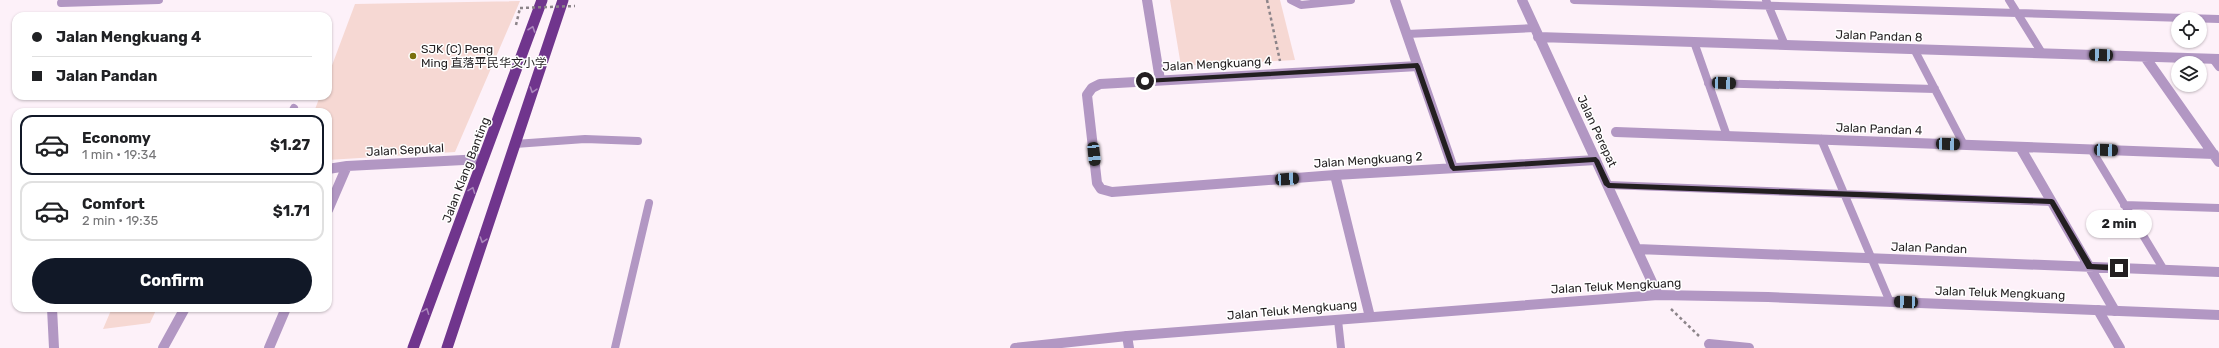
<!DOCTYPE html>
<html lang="en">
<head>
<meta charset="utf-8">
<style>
  :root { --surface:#fff; --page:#f6f6f6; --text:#202124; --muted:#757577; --line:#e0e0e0; --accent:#111827 }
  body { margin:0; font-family:Rubik,"Noto Sans SC",sans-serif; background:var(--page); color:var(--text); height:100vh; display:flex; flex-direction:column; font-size:15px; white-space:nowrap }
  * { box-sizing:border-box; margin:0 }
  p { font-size:13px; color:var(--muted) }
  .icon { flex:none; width:22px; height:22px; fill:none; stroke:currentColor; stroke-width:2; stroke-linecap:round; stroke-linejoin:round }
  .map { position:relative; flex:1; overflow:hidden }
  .drawer { position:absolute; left:12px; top:108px; width:320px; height:204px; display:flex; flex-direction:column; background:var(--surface); border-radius:12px; box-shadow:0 1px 3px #0004 }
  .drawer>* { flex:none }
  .guide { position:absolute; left:12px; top:12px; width:320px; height:88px; border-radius:12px; box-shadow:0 1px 3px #0004; display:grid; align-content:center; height:88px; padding:0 20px; background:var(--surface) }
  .fabs { position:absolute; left:2171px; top:12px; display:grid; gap:8px }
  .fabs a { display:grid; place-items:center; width:36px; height:36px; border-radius:50%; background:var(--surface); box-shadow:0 1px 3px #0004; font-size:20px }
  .end { position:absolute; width:18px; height:18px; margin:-9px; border:5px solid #231f21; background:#fff; box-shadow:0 0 0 2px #fff }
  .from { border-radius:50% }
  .bubble { position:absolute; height:28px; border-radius:14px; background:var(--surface); box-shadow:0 1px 3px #0004; font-size:13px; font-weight:700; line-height:28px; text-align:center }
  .car { position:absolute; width:12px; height:24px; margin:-12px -6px; border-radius:5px; box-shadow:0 0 3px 1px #0007; background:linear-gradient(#222 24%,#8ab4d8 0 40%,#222 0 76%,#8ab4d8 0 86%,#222 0) }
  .guide b { display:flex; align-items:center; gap:14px; height:38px; font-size:15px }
  .guide b+b { border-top:1px solid var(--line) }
  .guide i { width:10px; height:10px; background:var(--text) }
  ul { padding:7px 0 0; list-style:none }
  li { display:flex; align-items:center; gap:12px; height:60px; margin:0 8px 6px; padding:0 12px; border:2px solid var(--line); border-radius:12px }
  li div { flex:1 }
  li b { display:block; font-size:15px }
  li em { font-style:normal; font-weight:700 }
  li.current { border-color:var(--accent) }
  li>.icon { width:36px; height:36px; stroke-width:1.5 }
  .action { display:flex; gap:8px; margin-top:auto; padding:8px 20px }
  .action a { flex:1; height:46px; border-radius:24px; background:var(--accent); color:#fff; font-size:16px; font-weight:700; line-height:46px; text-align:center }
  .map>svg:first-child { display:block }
  .green { fill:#f6d8d3 }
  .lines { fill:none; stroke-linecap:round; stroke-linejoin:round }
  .path { stroke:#8c8489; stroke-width:2.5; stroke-dasharray:3 3; stroke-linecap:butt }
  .service { stroke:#b297c3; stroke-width:8 }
  .minor { stroke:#b297c3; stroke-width:10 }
  .tertiary { stroke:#b297c3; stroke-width:10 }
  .trunk { stroke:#70358d; stroke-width:11 }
  .path-bridge { stroke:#8c8489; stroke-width:2.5; stroke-dasharray:3 3; stroke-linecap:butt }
  .oneway { stroke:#a986bb }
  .route { fill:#231f21 }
  .poi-dot { fill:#796f0e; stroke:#fff; stroke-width:1.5 }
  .labels { text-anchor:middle; stroke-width:3; stroke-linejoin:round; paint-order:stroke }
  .street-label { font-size:12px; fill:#231f21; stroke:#fff }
  .poi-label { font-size:12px; fill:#231f21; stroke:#fff; text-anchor:start }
</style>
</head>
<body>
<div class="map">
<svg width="2219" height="348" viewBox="0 0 2219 348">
  <rect width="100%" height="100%" fill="#fdf1f9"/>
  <path class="green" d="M1170 0H1280L1295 60 1181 66Z
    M520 1 455 152 328 160V112H314L320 96H328V76L355 4Z
    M112 308H157L150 323 103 329Z"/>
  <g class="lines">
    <path class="path" d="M1267 0 1280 61
      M516 25 520 8
      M1671 309 1699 336"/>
    <path class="service" d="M1291 0 1301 5 1351 0
      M1574 0 2219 19
      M1766 0 1785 45
      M2009 0 2042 53
      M61 3 159 0
      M1407 34 1535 28
      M1694 42 1727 136
      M1914 49 1964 145
      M2213 59 2219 67
      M1708 83 1935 89
      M292 112 294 108
      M1821 139 1890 302
      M515 144 585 139 638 141
      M2091 149 2164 270
      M1608 185 2052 202
      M2124 205 2219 208
      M1338 320 1341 348
      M615 348 649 203"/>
    <path class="minor" d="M1147 0 1160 80
      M1395 0 1453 168
      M1522 0 1658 295
      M1538 37 2219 59
      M2145 57 2219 162
      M1418 66 1100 84 1092 88 1087 95 1097 183 1101 189 1112 192 1335 175 1596 160
      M1616 132 2214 154
      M2020 147 2115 311
      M328 169 347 166 483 159
      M1335 175 1370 317
      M328 210 347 166
      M1637 249 2219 272
      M52 308 54 348
      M2098 310 2120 348
      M1127 336 1129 348
      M1709 344 1749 348
      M163 348 185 308
      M269 348 286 308"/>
    <path class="tertiary" d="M1015 348 1127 336 1658 295 1768 297 2219 315"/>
    <path class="trunk" d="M413 348 542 0
      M447 348 563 0"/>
    <path class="path-bridge" d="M520 8 575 6"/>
  </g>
  <defs><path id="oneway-chevron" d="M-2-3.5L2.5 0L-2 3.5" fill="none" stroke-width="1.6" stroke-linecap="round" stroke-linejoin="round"/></defs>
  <g class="oneway">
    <use href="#oneway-chevron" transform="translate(532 29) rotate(-71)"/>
    <use href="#oneway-chevron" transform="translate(533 90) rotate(108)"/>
    <use href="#oneway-chevron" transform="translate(472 190) rotate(-69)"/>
    <use href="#oneway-chevron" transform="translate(483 240) rotate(108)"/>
    <use href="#oneway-chevron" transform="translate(426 311) rotate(-69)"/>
  </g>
  <path class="route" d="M1418 63 1420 66 1455 166 1596 157 1599 160 1610 183 2052 199 2054 200 2092 264 2119 265 2123 268 2119 271 2087 269 2050 204 1608 188 1604 185 1594 162 1453 171 1450 168 1415 68 1145 83 1142 81 1145 79Z"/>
  <circle class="poi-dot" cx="413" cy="56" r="4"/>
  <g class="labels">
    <g class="street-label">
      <text transform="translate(1879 36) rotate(2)" y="4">Jalan Pandan 8</text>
      <text transform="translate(1217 64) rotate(-3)" y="4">Jalan Mengkuang 4</text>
      <text transform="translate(1879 129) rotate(2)" y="4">Jalan Pandan 4</text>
      <text transform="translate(1597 131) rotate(65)" y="4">Jalan Perepat</text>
      <text transform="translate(405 150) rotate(-3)" y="4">Jalan Sepukal</text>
      <text transform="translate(1368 160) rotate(-4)" y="4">Jalan Mengkuang 2</text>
      <text transform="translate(466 170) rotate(-69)" y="4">Jalan Klang Banting</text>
      <text transform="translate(1929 248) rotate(2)" y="4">Jalan Pandan</text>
      <text transform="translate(1616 286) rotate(-3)" y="4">Jalan Teluk Mengkuang</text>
      <text transform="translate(2000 293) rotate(2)" y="4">Jalan Teluk Mengkuang</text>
      <text transform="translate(1292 310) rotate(-5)" y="4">Jalan Teluk Mengkuang</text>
    </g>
    <g class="poi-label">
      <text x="421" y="53">SJK (C) Peng<tspan x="421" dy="14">Ming 直落平民华文小学</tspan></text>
    </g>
  </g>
</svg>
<div class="fabs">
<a><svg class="icon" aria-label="locate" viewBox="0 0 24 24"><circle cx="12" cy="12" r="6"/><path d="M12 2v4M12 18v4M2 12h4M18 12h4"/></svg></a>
<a><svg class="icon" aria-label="layers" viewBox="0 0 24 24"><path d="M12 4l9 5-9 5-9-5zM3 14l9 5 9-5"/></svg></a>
</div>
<i class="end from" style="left:1145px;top:81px"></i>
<i class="end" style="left:2119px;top:268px"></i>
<div class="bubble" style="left:2086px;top:210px;width:66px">2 min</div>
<i class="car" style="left:2101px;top:55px;rotate:272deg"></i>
<i class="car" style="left:1724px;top:83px;rotate:92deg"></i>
<i class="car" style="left:1948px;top:144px;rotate:92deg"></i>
<i class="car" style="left:2106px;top:150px;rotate:92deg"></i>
<i class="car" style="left:1094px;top:154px;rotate:174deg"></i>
<i class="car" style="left:1287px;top:179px;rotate:86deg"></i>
<i class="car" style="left:1906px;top:302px;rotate:272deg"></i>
<div class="guide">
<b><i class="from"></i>Jalan Mengkuang 4</b>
<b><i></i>Jalan Pandan</b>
</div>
<section class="drawer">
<ul>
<li class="current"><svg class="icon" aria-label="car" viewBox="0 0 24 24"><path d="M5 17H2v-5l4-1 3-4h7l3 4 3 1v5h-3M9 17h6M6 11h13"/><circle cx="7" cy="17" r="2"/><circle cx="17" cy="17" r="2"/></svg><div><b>Economy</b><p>1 min · 19:34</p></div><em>$1.27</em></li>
<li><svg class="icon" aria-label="car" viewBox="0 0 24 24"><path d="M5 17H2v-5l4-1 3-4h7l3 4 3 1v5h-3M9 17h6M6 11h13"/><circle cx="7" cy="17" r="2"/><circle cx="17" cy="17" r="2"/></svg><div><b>Comfort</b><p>2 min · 19:35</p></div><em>$1.71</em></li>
</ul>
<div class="action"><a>Confirm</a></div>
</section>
</div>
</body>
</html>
